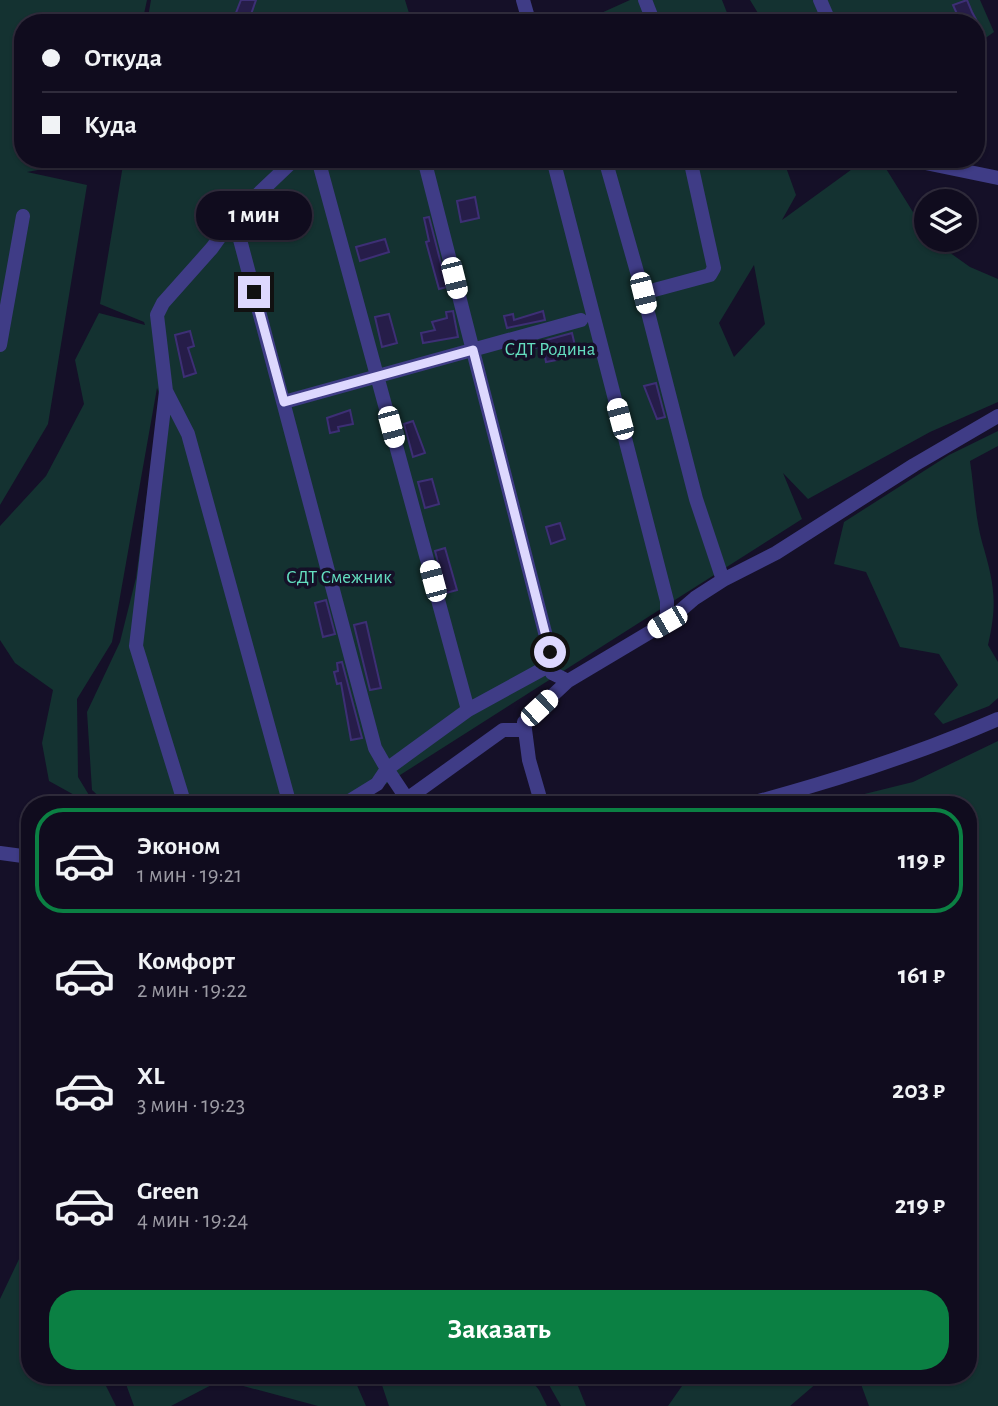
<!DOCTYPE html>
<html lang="ru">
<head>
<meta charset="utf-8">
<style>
  :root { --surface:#100c1e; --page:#191527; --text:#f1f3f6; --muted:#9c9ba4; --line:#302c3c; --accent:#0b8043 }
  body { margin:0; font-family:"Alegreya Sans",sans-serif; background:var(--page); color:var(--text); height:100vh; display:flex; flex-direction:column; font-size:26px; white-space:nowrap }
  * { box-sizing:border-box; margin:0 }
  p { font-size:23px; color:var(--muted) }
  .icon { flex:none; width:38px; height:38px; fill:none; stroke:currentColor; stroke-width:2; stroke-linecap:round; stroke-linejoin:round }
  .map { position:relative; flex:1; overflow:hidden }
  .sheet { position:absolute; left:21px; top:796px; width:956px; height:588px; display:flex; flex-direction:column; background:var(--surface); border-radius:28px; box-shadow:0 2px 5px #0004,0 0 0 2px var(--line) }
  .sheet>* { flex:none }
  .top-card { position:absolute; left:14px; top:14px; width:971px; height:154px; border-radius:28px; box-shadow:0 2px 5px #0004,0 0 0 2px var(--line); display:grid; align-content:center; height:154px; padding:0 28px; background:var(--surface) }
  .buttons { position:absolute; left:914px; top:189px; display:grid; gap:14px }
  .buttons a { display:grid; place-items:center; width:63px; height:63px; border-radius:50%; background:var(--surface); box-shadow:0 2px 5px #0004,0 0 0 2px var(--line); font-size:35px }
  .end { position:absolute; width:32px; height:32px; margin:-16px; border:9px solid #ddd8fe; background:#111; box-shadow:0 0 0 4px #111 }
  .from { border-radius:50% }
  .bubble { position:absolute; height:49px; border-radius:24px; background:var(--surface); box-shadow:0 2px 5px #0004,0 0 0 2px var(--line); font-size:23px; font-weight:600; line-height:49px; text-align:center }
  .car { position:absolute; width:21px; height:42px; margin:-21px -10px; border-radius:9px; box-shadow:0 0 5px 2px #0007; background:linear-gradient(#fff 24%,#345 0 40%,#fff 0 76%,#345 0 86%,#fff 0) }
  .top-card b { display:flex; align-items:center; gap:24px; height:66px; font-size:26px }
  .top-card b+b { border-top:2px solid var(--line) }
  .top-card i { width:18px; height:18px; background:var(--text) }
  ul { padding:12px 0 0; list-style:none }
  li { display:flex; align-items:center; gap:21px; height:105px; margin:0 14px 10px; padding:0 14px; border:4px solid transparent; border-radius:28px }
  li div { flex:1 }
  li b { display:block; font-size:26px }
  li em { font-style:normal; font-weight:600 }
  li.active { border-color:var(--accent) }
  li>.icon { width:63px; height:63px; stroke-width:1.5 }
  .primary-button { display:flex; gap:14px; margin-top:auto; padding:14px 28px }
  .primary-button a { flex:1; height:80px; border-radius:28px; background:var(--accent); color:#fff; font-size:28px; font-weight:600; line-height:80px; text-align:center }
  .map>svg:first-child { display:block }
  .green { fill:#143231; fill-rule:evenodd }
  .building { fill:#261d49; stroke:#3d2f75; stroke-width:2 }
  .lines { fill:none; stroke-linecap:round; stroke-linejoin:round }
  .minor { stroke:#3f3c86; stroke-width:14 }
  .route { stroke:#ddd8fe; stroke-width:9 }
  .labels { text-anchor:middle; stroke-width:7; stroke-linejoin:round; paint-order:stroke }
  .park-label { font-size:19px; fill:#64dfc0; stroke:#151028 }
</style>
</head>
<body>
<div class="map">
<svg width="998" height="1406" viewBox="0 0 998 1406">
  <rect width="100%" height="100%" fill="#151028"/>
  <path class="green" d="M0 0H147L142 23H23V159H97L27 172 87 185 48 424 0 505Z
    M151 0H405L412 23H147Z
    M630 0H722L731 23H579Z
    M750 0H813L823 23H764Z
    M827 0H980L994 32 977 44 976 23H837Z
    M124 159H783L796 195 782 220 866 159H880L926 233V240H932L970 267 998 279V402L930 432 808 499 783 473 802 519 353 805H108L92 790 87 712 120 642 136 578 160 396 157 388 112 642 77 699 78 777 95 805H88L87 802 49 781 42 743 53 690 15 663 0 640V526L46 476 84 404 75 360 99 313 145 325 144 322 100 304ZM754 265 765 324 734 357 719 323Z
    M998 431V446L970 461C974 487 975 516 982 542 994 583 998 602 988 645L998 662V698L989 706 943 724 934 714 958 685 939 654 900 647 866 572 834 564 844 522 949 455Z
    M998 741V1406H869L858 1376H968V805H820L913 782Z
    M30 1236V1376H101L116 1406H0V1299Z
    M123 1376H353L366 1406H318L221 1380 171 1406H134Z
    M384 1376H528L539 1390 547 1406H389L381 1382Z
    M544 1376H574L586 1406H561Z
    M689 1376H825L790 1406H668Z"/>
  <path class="building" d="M241 0H256L248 23H232Z
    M967 0 972 12 978 23H961L953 5Z
    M475 197 479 218 461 222 457 201Z
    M429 217 447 287 439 289 426 242 429 241 424 218Z
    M385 239 389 252 360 261 356 247Z
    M453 311 458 337 423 343 421 333 435 330 432 322 447 318 446 312Z
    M543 311 545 320 507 328 504 316 513 314 514 320Z
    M389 314 397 343 382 347 375 317Z
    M190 331 194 346 188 348 196 373 184 377 175 335Z
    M572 333 576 350 556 355 557 360 546 362 543 346 518 352 517 348Z
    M656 383 665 417 657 419 644 386Z
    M350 410 353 424 338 427 339 431 330 433 327 418Z
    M413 421 425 453 413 457 404 424Z
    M432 479 439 504 425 508 418 482Z
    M560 523 565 539 551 544 546 527Z
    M445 548 457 590 446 593 435 551Z
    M326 600 335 634 323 637 315 603Z
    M366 622 381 688 370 690 354 625Z
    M342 662 362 738 351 740 341 683 337 684 334 672 338 671 337 663Z"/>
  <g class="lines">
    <path class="minor" d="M523 0 527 14 526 23
      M645 0 654 23
      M820 0 830 23
      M295 159 234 217 375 748 387 769 468 710
      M318 159 468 710 552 664
      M424 159 550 652 552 673 568 681 667 622V601L553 159
      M605 159 643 293 710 275 714 268 690 159
      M906 159 998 178
      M643 293 696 499 723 580
      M0 345 23 216
      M166 391 157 315 163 303 212 248 234 217
      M284 402 581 320
      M667 622 695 598 723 580 776 553 914 465 998 416
      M185 805 136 646 166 391 188 434 290 805
      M343 805 377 784 387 769 407 799 503 730H525
      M542 805 529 760 524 722 568 681
      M744 805C831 782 916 755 998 719
      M0 853 30 857"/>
  </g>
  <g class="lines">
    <path class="route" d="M254 292 284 402 473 350 550 652"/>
  </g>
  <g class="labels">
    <g class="park-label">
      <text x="550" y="355">СДТ Родина</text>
      <text x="339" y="583">СДТ Смежник</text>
    </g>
  </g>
</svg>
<div class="buttons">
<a><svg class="icon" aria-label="layers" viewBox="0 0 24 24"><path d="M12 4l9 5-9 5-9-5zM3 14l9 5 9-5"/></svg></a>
</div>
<i class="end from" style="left:550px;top:652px"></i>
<i class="end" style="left:254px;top:292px"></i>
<div class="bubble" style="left:196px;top:191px;width:116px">1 мин</div>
<i class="car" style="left:454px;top:278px;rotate:166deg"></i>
<i class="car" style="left:643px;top:293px;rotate:166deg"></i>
<i class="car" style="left:620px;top:419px;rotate:345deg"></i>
<i class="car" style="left:391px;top:427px;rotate:165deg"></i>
<i class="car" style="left:433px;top:581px;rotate:345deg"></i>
<i class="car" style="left:667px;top:622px;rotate:240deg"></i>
<i class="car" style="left:539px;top:708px;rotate:47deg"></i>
<div class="top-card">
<b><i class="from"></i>Откуда</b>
<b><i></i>Куда</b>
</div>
<section class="sheet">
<ul>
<li class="active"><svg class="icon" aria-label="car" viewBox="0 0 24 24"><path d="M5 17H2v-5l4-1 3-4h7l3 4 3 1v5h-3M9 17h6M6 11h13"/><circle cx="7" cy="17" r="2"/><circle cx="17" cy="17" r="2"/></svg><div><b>Эконом</b><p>1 мин · 19:21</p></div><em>119 ₽</em></li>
<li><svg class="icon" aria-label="car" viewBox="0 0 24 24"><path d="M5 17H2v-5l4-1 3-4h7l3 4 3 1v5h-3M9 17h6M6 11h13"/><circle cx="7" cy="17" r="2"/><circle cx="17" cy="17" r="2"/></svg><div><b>Комфорт</b><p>2 мин · 19:22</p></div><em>161 ₽</em></li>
<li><svg class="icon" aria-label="car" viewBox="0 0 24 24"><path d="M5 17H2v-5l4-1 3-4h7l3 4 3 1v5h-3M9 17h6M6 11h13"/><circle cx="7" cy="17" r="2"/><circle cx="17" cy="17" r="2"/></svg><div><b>XL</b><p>3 мин · 19:23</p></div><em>203 ₽</em></li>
<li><svg class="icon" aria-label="car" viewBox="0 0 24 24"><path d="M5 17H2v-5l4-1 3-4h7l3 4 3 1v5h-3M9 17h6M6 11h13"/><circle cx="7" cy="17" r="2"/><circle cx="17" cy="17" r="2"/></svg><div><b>Green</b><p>4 мин · 19:24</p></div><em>219 ₽</em></li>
</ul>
<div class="primary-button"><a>Заказать</a></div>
</section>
</div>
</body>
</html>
